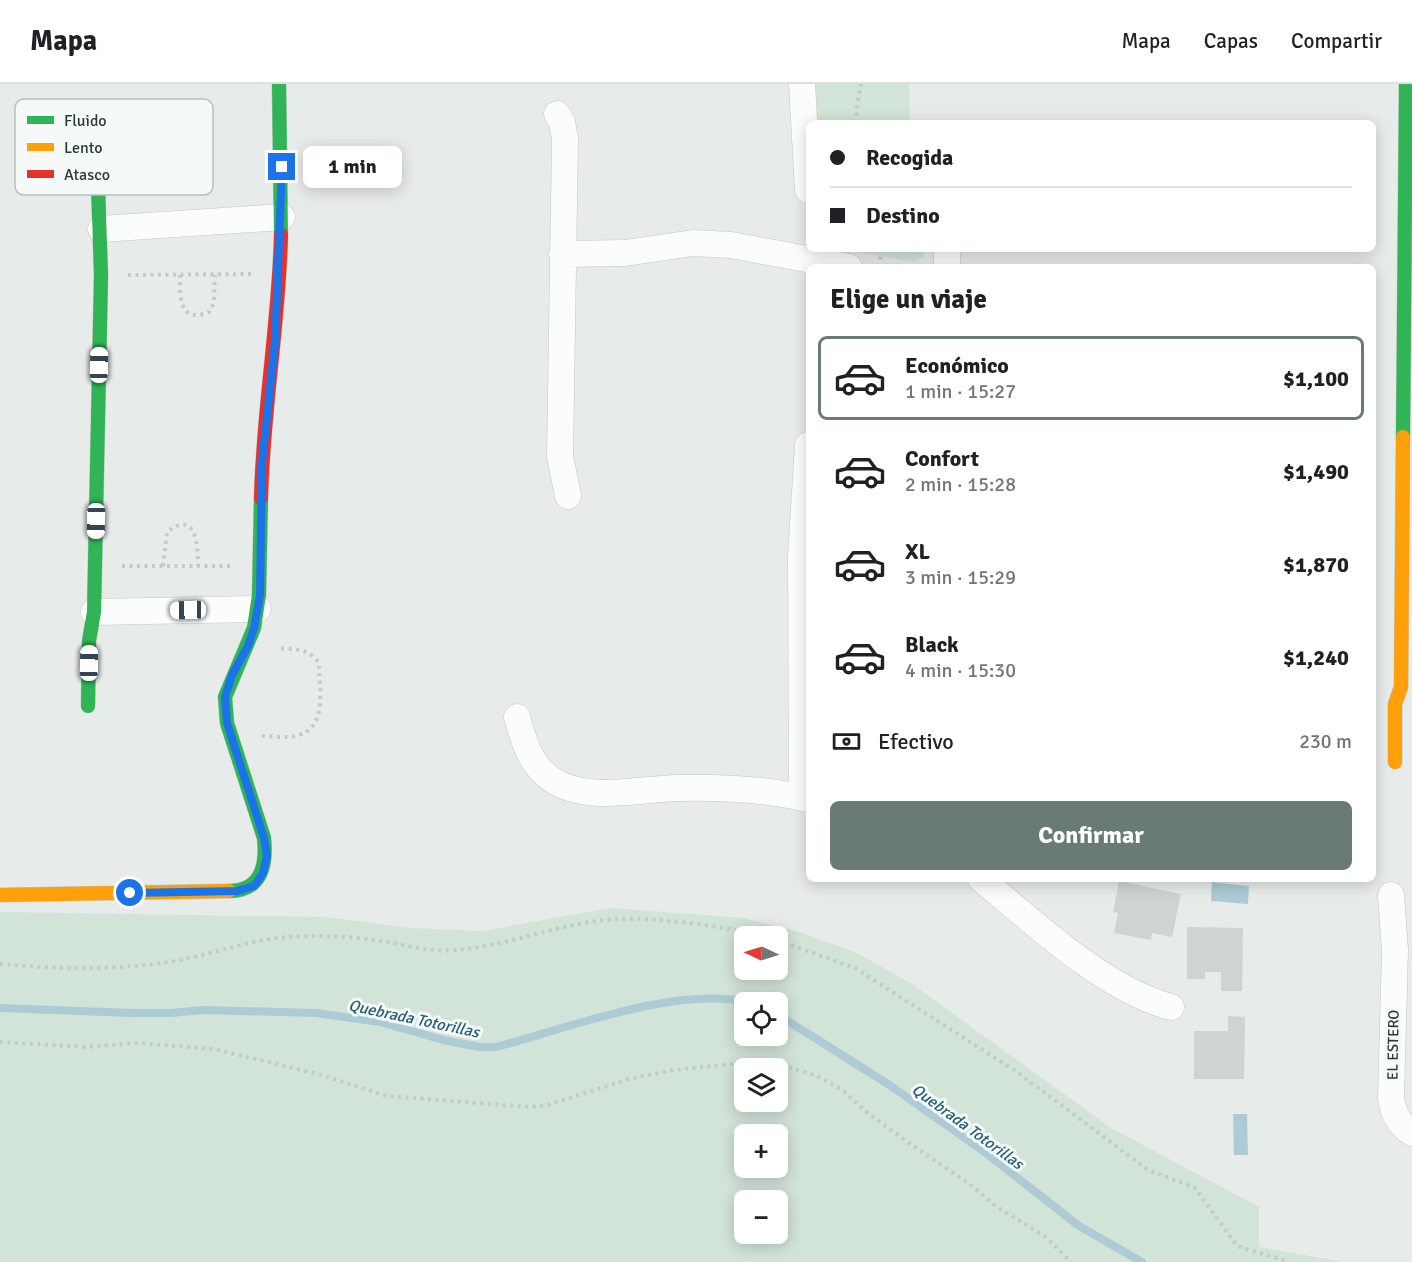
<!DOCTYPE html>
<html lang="es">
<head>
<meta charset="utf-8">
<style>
  :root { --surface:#fff; --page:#f2f2f2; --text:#202124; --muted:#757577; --line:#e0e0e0; --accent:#697a77 }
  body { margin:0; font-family:Signika,sans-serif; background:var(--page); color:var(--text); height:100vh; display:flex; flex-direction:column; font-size:22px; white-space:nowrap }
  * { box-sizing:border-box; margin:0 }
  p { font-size:20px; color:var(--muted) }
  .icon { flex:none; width:33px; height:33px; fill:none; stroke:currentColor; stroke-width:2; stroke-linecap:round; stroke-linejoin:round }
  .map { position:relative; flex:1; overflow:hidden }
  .drawer { position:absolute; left:806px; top:180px; width:570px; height:618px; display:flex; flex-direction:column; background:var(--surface); border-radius:9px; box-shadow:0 3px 15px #0003 }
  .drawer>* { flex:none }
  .top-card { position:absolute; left:806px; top:36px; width:570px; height:132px; border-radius:9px; box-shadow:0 3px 15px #0003; display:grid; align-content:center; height:132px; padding:0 24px; background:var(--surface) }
  .needle { width:39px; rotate:274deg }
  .tools { position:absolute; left:734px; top:842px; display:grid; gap:12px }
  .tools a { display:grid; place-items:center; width:54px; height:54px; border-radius:9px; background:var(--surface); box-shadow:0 3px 15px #0003; font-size:30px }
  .end { position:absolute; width:27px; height:27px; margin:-14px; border:8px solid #1a73e8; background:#fff; box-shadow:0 0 0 3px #fff }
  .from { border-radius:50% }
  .bubble { position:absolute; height:42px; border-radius:9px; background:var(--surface); box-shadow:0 3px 15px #0003; font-size:20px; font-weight:700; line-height:42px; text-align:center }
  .car { position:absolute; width:18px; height:36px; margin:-18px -9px; border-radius:8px; box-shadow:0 0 4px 2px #0007; background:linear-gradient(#fff 24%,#345 0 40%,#fff 0 76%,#345 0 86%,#fff 0) }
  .top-card b { display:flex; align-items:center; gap:21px; height:57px; font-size:22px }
  .top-card b+b { border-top:2px solid var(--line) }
  .top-card i { width:15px; height:15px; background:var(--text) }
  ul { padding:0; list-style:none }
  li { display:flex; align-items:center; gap:18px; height:84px; margin:0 12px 9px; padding:0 12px; border:3px solid transparent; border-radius:9px }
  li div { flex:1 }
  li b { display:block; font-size:22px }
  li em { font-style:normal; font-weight:700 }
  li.on { border-color:var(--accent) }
  li>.icon { width:54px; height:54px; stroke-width:1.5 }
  h2 { padding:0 24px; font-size:27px; line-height:72px }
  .pay { display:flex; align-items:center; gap:15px; height:66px; padding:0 24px; font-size:22px }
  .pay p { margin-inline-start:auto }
  .cta { display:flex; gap:12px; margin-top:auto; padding:12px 24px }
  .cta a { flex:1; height:69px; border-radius:9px; background:var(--accent); color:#fff; font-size:24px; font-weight:700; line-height:69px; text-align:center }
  header { display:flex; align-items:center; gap:36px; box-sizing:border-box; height:84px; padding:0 30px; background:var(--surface); border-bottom:2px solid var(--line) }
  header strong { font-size:28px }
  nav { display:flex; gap:33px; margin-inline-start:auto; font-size:21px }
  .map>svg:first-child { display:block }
  .green { fill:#d2e3d8; fill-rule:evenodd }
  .water { fill:#accbd5 }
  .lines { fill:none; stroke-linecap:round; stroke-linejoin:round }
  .stream { stroke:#accbd5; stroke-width:8 }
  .building { fill:#cfd4d2 }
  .street-casing { stroke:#c4c8c6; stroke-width:27 }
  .fast-casing { stroke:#c3c9c7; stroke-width:15 }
  .slow-casing { stroke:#c3c9c7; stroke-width:15 }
  .jam-casing { stroke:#c3c9c7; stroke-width:15 }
  .path { stroke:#c2cbc9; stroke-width:4; stroke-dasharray:3 4.5; stroke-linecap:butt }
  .street { stroke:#fbfcfc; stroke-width:26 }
  .fast { stroke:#30b455; stroke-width:14 }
  .slow { stroke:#ff9f0a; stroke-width:14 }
  .jam { stroke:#e5322d; stroke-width:14 }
  .route { stroke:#1a73e8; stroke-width:8 }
  .labels { text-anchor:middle; stroke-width:6; stroke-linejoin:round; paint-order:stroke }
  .street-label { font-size:15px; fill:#253d39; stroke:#f5f9f8 }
  .water-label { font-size:16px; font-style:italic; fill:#245f75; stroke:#f5f9f8 }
  .key { fill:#f5f9f8; stroke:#b7c1bf; stroke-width:1.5 }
  .key-label { font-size:16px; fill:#253d39 }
</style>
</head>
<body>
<header>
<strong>Mapa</strong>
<nav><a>Mapa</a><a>Capas</a><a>Compartir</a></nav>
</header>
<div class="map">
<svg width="1412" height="1178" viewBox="0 0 1412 1178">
  <rect width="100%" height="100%" fill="#e7ebe9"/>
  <path class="green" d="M812 0H909L910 39H815Z
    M841 165H926L922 174 914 178Z
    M611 824 744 834 802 849 857 869 912 900 1111 1044 1259 1123V1163L1344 1178H0V828L325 833 411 844 482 847ZM744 852H777V885H744ZM744 918H777V951H744ZM744 984H777V1017H744ZM744 1050H777V1083H744ZM744 1116H777V1149H744Z"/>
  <path class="water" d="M1212 798 1249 802 1248 820 1211 817Z
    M1233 1030H1247L1248 1071H1234Z"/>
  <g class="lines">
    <path class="stream" d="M0 924 133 929H171L203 926 316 929 380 938 443 956 479 963H496C565 945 676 902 746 918
      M777 930 891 1002 986 1069 1079 1142 1142 1178"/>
  </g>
  <path class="building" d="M1119 797 1181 810 1172 853 1152 849 1151 856 1114 849 1118 829 1113 828Z
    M1187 843 1243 844 1242 907H1221V888H1205V895H1187Z
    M1228 932 1245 933 1244 995H1194V947H1228Z"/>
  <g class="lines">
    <defs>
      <path id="street" d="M802 0 808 106
        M557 30 562 38 565 55 560 372 568 412
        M101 145 282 133
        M562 170 625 169 693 159 731 161 849 183
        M947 183V165
        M94 528 258 525
        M517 633C524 657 529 679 551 695 585 719 638 705 677 704 720 703 766 705 808 715
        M802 714 801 473 808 361
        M981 795C1033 838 1105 906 1171 923
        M1391 811 1395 866 1391 1014C1393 1029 1399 1041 1412 1049"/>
      <path id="fast" d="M279 0 281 151
        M1403 353 1406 0
        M88 622 89 557 94 528 101 192 97 70
        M229 807C261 807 267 782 264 754L227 639 225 613 254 544 259 511 261 414"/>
      <path id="slow" d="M1395 678V620L1401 603 1403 353
        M0 811 229 807"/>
      <path id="jam" d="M261 414C263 326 279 239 281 151"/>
    </defs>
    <use href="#street" class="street-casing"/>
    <use href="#fast" class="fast-casing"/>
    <use href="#slow" class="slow-casing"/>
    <use href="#jam" class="jam-casing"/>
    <path class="path" d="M858 39 856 28 861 0
      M880 183 881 165
      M128 191 252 190
      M180 191C180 210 178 241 209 228L214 219 215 191
      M122 482H231
      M163 482 167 448C197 424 198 464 198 482
      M262 652C273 652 288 655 299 651 328 643 319 602 319 580 311 564 292 565 277 564
      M777 856 855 884 1017 988 1148 1086 1195 1104 1237 1162 1289 1178
      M0 880C60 885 120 887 180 876 216 869 250 856 287 853 318 851 350 852 381 857 406 861 432 869 457 866 511 861 563 838 617 835 660 833 723 843 766 852
      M0 958 86 963 138 959 214 965 318 990 387 1012 529 1023 548 1021 629 995 674 986 759 977 779 980 817 992 844 1007 864 1026 909 1059 968 1099 997 1123 1046 1153 1071 1178"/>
    <use href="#street" class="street"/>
    <use href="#fast" class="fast"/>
    <use href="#slow" class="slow"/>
    <use href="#jam" class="jam"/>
  </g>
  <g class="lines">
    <path class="route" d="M130 809 237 807 254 802 263 789 267 772 264 754 227 639 225 613 232 591 248 562 254 544 260 511 262 378 275 258 282 83"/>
  </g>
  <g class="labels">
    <g class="street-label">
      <text transform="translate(1393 961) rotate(-89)" y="5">EL ESTERO</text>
    </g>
    <g class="water-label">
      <text transform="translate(414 934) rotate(12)" y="6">Quebrada Totorillas</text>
      <text transform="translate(968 1042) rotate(36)" y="6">Quebrada Totorillas</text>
    </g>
  </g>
  <rect x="15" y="15" width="198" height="96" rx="9" class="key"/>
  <rect x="27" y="32" width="27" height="8" fill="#30b455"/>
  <rect x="27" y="59" width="27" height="8" fill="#ff9f0a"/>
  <rect x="27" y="86" width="27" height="8" fill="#e5322d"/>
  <g class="key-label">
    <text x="64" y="42">Fluido</text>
    <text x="64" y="69">Lento</text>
    <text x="64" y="96">Atasco</text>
  </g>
</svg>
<div class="tools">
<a><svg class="needle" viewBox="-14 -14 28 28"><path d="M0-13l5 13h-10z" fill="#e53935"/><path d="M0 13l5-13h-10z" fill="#757577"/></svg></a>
<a><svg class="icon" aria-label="locate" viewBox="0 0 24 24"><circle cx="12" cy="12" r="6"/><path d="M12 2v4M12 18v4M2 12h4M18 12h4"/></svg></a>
<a><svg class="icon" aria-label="layers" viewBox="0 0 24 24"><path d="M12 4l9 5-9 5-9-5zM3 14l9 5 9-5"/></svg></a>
<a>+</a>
<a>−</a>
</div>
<i class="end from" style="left:130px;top:809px"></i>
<i class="end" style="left:282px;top:83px"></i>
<div class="bubble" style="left:303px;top:62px;width:99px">1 min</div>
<i class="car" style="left:99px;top:281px;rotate:1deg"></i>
<i class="car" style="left:96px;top:437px;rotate:181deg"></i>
<i class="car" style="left:188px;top:526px;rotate:269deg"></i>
<i class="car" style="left:89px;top:579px;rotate:1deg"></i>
<div class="top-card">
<b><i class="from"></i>Recogida</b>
<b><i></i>Destino</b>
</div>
<section class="drawer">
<h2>Elige un viaje</h2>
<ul>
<li class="on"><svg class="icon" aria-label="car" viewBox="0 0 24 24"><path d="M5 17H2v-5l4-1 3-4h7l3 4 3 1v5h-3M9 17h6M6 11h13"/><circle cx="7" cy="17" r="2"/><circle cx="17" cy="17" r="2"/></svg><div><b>Económico</b><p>1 min · 15:27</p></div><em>$1,100</em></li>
<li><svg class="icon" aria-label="car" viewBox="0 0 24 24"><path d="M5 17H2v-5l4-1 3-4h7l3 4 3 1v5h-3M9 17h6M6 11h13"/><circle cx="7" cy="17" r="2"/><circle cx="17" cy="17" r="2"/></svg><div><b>Confort</b><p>2 min · 15:28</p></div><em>$1,490</em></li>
<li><svg class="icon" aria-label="car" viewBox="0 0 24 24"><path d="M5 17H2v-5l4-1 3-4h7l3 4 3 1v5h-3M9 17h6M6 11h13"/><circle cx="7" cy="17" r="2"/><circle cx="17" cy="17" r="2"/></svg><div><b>XL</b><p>3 min · 15:29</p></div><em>$1,870</em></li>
<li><svg class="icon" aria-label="car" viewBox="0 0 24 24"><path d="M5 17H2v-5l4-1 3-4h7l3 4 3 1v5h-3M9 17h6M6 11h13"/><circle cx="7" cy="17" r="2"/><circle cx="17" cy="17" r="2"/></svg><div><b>Black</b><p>4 min · 15:30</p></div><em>$1,240</em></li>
</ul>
<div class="pay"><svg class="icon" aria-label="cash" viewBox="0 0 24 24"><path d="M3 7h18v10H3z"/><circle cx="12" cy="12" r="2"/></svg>Efectivo<p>230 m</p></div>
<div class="cta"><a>Confirmar</a></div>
</section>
</div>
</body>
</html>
